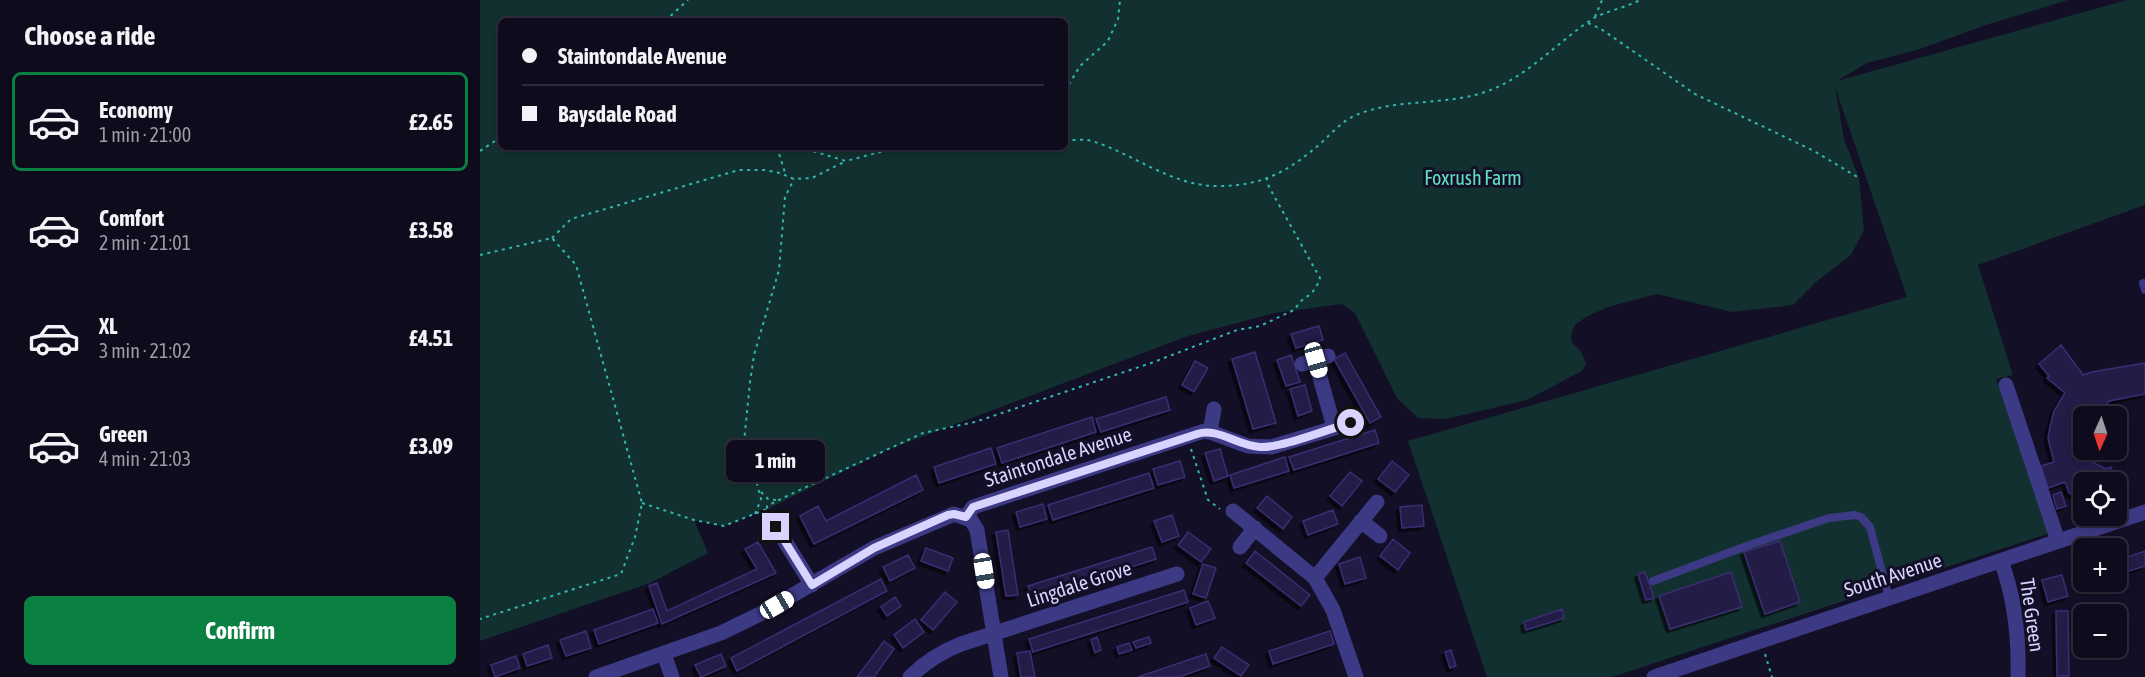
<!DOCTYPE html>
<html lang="en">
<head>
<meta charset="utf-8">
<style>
  :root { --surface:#0e0b1c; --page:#1c1929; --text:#f1f3f6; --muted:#9b9ba3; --line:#2e2b3b; --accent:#0b8043 }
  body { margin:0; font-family:"Asap Condensed",sans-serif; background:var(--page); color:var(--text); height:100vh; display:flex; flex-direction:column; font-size:22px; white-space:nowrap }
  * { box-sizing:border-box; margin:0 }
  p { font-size:20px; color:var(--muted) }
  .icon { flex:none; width:33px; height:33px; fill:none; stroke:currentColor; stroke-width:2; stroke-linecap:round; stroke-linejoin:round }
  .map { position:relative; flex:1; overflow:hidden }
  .side { display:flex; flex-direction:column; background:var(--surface); width:480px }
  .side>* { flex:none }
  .banner { position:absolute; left:18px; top:18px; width:570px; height:132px; border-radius:9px; box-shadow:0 3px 9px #0003,0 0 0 2px var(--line); display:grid; align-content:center; height:132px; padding:0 24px; background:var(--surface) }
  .needle { width:39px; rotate:183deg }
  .tools { position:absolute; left:1593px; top:406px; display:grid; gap:12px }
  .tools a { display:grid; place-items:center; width:54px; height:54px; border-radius:9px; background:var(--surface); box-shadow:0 3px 9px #0003,0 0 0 2px var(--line); font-size:30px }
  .end { position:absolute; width:27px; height:27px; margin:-14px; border:8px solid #d9d4ff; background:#111; box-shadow:0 0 0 3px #111 }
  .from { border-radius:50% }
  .bubble { position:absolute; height:42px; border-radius:9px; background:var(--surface); box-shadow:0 3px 9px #0003,0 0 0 2px var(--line); font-size:20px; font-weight:700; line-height:42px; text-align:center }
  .car { position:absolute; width:18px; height:36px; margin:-18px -9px; border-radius:8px; box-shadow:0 0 4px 2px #0007; background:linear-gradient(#fff 24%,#345 0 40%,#fff 0 76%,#345 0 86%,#fff 0) }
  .banner b { display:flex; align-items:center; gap:21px; height:57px; font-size:22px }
  .banner b+b { border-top:2px solid var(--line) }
  .banner i { width:15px; height:15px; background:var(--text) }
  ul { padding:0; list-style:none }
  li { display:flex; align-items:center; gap:18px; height:99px; margin:0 12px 9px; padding:0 12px; border:3px solid transparent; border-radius:9px }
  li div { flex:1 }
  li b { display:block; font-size:22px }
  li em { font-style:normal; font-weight:700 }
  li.on { border-color:var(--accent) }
  li>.icon { width:54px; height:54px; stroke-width:1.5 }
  h2 { padding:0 24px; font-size:27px; line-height:72px }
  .button { display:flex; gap:12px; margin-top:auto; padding:12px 24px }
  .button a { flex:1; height:69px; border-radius:9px; background:var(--accent); color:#fff; font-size:24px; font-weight:700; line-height:69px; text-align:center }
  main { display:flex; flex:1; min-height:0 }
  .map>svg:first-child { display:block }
  .green { fill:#12302f; fill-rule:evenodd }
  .building { fill:#241b47; stroke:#3b2d73; stroke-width:1.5; filter:url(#shadow) }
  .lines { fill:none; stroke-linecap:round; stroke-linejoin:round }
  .path { stroke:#2fb8b0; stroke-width:2; stroke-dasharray:3 4.5; stroke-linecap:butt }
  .lane { stroke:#3d3a85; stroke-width:8 }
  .street { stroke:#3d3a85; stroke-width:15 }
  .route { stroke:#d9d4ff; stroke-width:8 }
  .labels { text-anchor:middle; stroke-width:6; stroke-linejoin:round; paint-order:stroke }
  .park-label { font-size:20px; fill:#5fe0c0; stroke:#130f26 }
  .street-label { font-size:20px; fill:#d9d4ff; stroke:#130f26 }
</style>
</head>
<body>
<main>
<section class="side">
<h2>Choose a ride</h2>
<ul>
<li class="on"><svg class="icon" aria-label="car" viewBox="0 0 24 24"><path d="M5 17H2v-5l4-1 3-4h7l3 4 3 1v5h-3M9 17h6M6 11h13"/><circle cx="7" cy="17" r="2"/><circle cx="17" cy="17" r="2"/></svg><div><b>Economy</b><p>1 min · 21:00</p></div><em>£2.65</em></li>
<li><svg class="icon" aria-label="car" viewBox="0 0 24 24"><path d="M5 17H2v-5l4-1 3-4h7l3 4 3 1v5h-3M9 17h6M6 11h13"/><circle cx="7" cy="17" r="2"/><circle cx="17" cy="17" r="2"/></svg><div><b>Comfort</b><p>2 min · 21:01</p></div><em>£3.58</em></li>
<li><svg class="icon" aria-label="car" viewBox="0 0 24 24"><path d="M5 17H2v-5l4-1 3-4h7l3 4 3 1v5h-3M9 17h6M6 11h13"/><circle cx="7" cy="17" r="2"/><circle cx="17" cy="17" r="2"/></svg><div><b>XL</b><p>3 min · 21:02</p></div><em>£4.51</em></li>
<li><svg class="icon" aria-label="car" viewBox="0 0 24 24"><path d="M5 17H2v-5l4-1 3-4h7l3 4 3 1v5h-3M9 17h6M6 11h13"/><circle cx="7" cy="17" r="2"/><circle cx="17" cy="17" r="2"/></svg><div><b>Green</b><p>4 min · 21:03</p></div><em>£3.09</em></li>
</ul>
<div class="button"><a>Confirm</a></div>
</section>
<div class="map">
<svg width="1665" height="677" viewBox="0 0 1665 677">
  <defs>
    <filter id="shadow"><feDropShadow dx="-3.5" dy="3.5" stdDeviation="0" flood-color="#0009"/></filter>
  </defs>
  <rect width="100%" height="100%" fill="#130f26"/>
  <path class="green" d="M0 0H1588L1509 24 1437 50 1387 63 1357 81 1647 0H1665V205L1498 265 1533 375 1516 379 1570 533 1132 677H1007L928 441 1427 297 1355 87 1364 139 1379 178 1384 230 1371 255 1336 282 1313 305 1252 312 1177 294 1128 307 1106 317 1095 325 1091 335 1092 343C1100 349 1103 354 1106 364L1102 371 1047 400 966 419 938 418 917 398 875 313 862 304 795 313 708 336 405 451 290 508 244 526 214 520 228 553 170 583 0 641ZM21 21H585V147H21Z"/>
  <path class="building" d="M839 326 843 340 816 348 811 334Z
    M1581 345 1603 375 1612 372 1665 363V394L1629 401 1615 417H1604V434L1601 438 1606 459 1626 469 1631 467 1636 483H1604V500L1589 493 1585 482 1568 488 1561 466 1574 462 1568 438 1570 427 1574 411 1585 393 1567 378 1569 376 1559 364Z
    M775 352 796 423 773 429 752 359Z
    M865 353 901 417 890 423 854 359Z
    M811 355 820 382 806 386 797 360Z
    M715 361 728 368 714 392 702 385Z
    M825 385 832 411 818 416 810 389Z
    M686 397 690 410 621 432 616 419Z
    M612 417 616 432 522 463 517 448Z
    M895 430 899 443 814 470 809 457Z
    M511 448 516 464 459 483 454 467Z
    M740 449 748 476 734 481 725 453Z
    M805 457 809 471 754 488 750 475Z
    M700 461 705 477 678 485 673 469Z
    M912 461 929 475 915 492 898 479Z
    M870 472 882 481 862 506 850 496Z
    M669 473 674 488 573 520 568 505Z
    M436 475 443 490 334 544 320 516 338 506 346 521Z
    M1581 492 1586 506 1577 509 1573 495Z
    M787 496 812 517 803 529 777 508Z
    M563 504 567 519 540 527 536 512Z
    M942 505 944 526 922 528 920 507Z
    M853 510 858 524 828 535 823 521Z
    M692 515 699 536 682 542 674 521Z
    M528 530 538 595 526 596 516 532Z
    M708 532 731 549 721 562 698 545Z
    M913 539 930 553 918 570 900 556Z
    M1300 541 1320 602 1285 614 1264 552Z
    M278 542 296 573 182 624 169 586 177 583 187 611 277 569 265 549Z
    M672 547 676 559 552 599 548 586Z
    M446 548 473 558 468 571 441 561Z
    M775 551 830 595 821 606 766 563Z
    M1665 551V566L1636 575V561Z
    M428 555 435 568 410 581 403 567Z
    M880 557 886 578 865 584 859 564Z
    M723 564 736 568 726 598 713 594Z
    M1165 572 1174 598 1166 600 1158 574Z
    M1251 572 1262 607 1190 629 1179 596Z
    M1582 575 1588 596 1568 602 1562 580Z
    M401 579 407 591 257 671 251 658Z
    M704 590 708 602 553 652 549 639Z
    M465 592 477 602 453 630 441 620Z
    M415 597 421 606 407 616 401 607Z
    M728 601 735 618 716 625 710 608Z
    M173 609 178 623 119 644 114 630Z
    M1082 609 1084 618 1046 630 1044 622Z
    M1576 611H1588L1589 676H1577Z
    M435 619 444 632 423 648 414 635Z
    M106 631 111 648 86 656 80 640Z
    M850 631 854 644 793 664 789 651Z
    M617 637 621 650 615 653 611 640Z
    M669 637 671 643 656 648 653 642Z
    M404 641 414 649 394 677H377Z
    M649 643 652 650 639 654 637 647Z
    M68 645 72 658 47 666 43 654Z
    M742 647 769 665 761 676 734 658Z
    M971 650 976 666 970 668 965 652Z
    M550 651 555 677H541L537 653Z
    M241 654 246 666 221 677 215 665Z
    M726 654 730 666 699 677H658Z
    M36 656 40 668 15 677 11 665Z"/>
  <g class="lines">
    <path class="path" d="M1115 17 1122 0
      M185 21 208 0
      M1108 23 1121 29 1215 94 1334 151 1379 178
      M585 91 600 66 628 41 638 19 640 0
      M585 140C594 141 603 138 612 141 654 154 693 187 739 186 783 186 809 171 841 143 852 133 862 121 876 115 917 98 964 106 1005 92 1047 78 1078 41 1114 18 1124 12 1147 7 1160 0
      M297 147 306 176
      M319 147 366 161 419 147
      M0 151 21 137
      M72 238 91 219 259 170H284L300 173 314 179 332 178 366 161
      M0 255 72 238 96 265 162 503 155 537 141 574 0 619
      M711 449 728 500 740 509
      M281 492 288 499 296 500
      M162 503 214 520 244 526 287 509
      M275 514 281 499 277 484 268 465 264 442 270 382 274 355 299 270 305 197 314 179
      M288 516 287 506 309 495 443 433 495 422 671 363 757 330 780 326 814 310 821 301 832 293 839 282 840 278 789 187 787 179
      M1285 654 1292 677"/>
    <path class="lane" d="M1663 283 1665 290
      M1173 581 1272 544 1349 518 1375 515 1381 517 1390 527 1409 598"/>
    <path class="street" d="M835 360 854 427
      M822 364 848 356
      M1526 385 1578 541
      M730 432 734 409
      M753 511 835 578 853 610 876 677
      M486 517 493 507 724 431 730 432 768 446 791 447 871 423
      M881 521 900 536
      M296 527 332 585
      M760 547 775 528
      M1521 561C1535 598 1539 637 1538 677
      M835 578 897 502
      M184 654 192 677
      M116 677 241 633 280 614 394 548 474 514 491 520 497 530 521 677
      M430 677C445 662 461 652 481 644L697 574
      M1174 677 1665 512"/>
  </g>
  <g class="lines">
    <path class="route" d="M296 527 332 585 394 548 468 515 474 514 486 517 493 507 717 434C737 427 758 446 780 447 803 448 847 429 871 423"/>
  </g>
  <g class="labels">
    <g class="park-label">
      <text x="993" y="185">Foxrush Farm</text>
    </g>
    <g class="street-label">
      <text transform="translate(578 457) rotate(-18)" y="7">Staintondale Avenue</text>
      <text transform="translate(1413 575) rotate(-18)" y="7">South Avenue</text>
      <text transform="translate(599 584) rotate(-18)" y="7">Lingdale Grove</text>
      <text transform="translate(1552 615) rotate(82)" y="7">The Green</text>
    </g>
  </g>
</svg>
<div class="tools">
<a><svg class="needle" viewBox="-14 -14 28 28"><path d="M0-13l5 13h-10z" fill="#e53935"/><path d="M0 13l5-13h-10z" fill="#9b9ba3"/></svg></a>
<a><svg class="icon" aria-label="locate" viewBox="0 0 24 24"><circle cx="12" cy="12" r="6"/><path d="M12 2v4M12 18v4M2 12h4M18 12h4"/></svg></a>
<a>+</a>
<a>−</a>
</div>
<i class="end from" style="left:871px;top:423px"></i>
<i class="end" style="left:296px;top:527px"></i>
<div class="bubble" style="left:246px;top:440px;width:99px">1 min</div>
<i class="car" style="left:836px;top:360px;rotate:164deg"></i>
<i class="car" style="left:504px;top:571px;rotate:171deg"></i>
<i class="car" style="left:297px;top:605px;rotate:60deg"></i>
<div class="banner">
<b><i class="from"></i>Staintondale Avenue</b>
<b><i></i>Baysdale Road</b>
</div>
</div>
</main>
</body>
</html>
